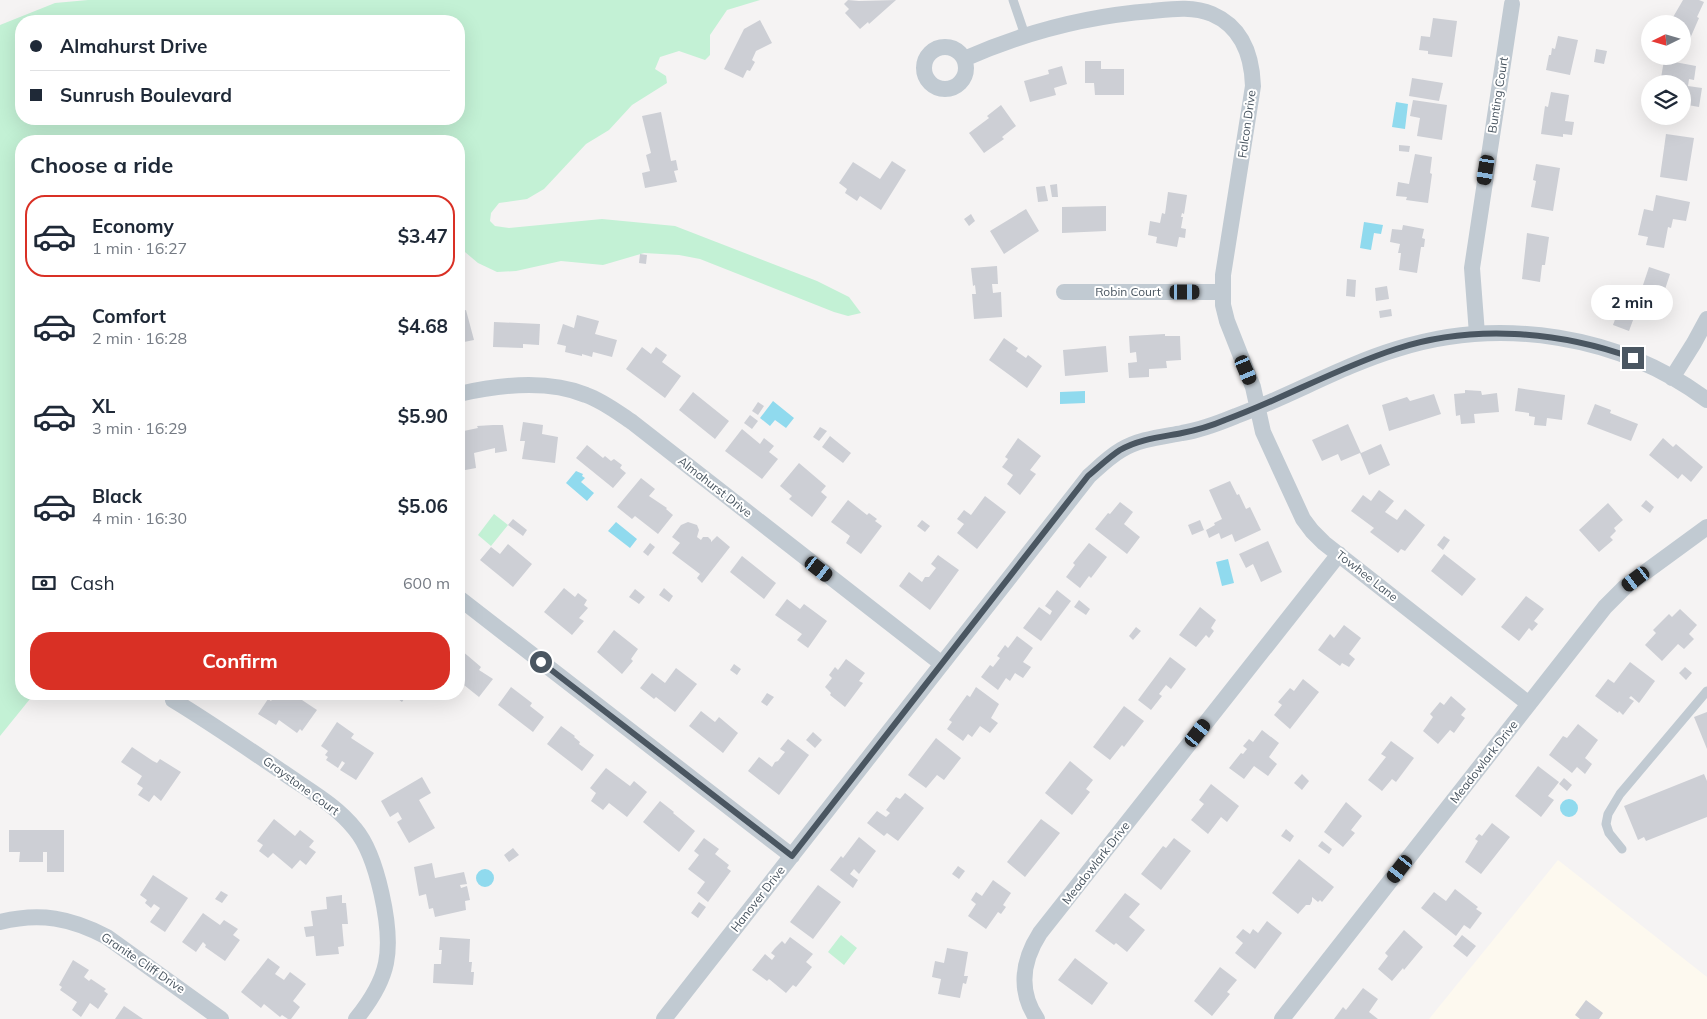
<!DOCTYPE html>
<html lang="en">
<head>
<meta charset="utf-8">
<style>
  :root { --surface:#fff; --page:#f6f6f7; --text:#1f2937; --muted:#747a83; --line:#e0e1e3; --accent:#d93025 }
  body { margin:0; font-family:Mulish,sans-serif; background:var(--page); color:var(--text); height:100vh; display:flex; flex-direction:column; font-size:19px; white-space:nowrap }
  * { box-sizing:border-box; margin:0 }
  p { font-size:16px; color:var(--muted) }
  .icon { flex:none; width:28px; height:28px; fill:none; stroke:currentColor; stroke-width:2; stroke-linecap:round; stroke-linejoin:round }
  .map { position:relative; flex:1; overflow:hidden }
  .side { position:absolute; left:15px; top:135px; width:450px; height:565px; display:flex; flex-direction:column; background:var(--surface); border-radius:20px; box-shadow:0 5px 20px #0002 }
  .side>* { flex:none }
  .guide { position:absolute; left:15px; top:15px; width:450px; height:110px; border-radius:20px; box-shadow:0 5px 20px #0002; display:grid; align-content:center; height:110px; padding:0 15px; background:var(--surface) }
  .needle { width:32px; rotate:265deg }
  .tools { position:absolute; left:1641px; top:15px; display:grid; gap:10px }
  .tools a { display:grid; place-items:center; width:50px; height:50px; border-radius:50%; background:var(--surface); box-shadow:0 5px 20px #0002; font-size:25px }
  .end { position:absolute; width:22px; height:22px; margin:-11px; border:6px solid #4a5661; background:#fff; box-shadow:0 0 0 2px #fff }
  .from { border-radius:50% }
  .bubble { position:absolute; height:35px; border-radius:18px; background:var(--surface); box-shadow:0 5px 20px #0002; font-size:16px; font-weight:700; line-height:35px; text-align:center }
  .car { position:absolute; width:15px; height:30px; margin:-15px -8px; border-radius:6px; box-shadow:0 0 4px 1px #0007; background:linear-gradient(#222 24%,#8ab4d8 0 40%,#222 0 76%,#8ab4d8 0 86%,#222 0) }
  .guide b { display:flex; align-items:center; gap:18px; height:48px; font-size:19px }
  .guide b+b { border-top:1px solid var(--line) }
  .guide i { width:12px; height:12px; background:var(--text) }
  ul { padding:0; list-style:none }
  li { display:flex; align-items:center; gap:15px; height:82px; margin:0 10px 8px; padding:0 5px; border:2px solid transparent; border-radius:20px }
  li div { flex:1 }
  li b { display:block; font-size:19px }
  li em { font-style:normal; font-weight:700 }
  li.selected { border-color:var(--accent) }
  li>.icon { width:45px; height:45px; stroke-width:1.5 }
  h2 { padding:0 15px; font-size:22px; line-height:60px }
  .pay { display:flex; align-items:center; gap:12px; height:55px; padding:0 15px; font-size:19px }
  .pay p { margin-inline-start:auto }
  .button { display:flex; gap:10px; margin-top:auto; padding:10px 15px }
  .button a { flex:1; height:58px; border-radius:20px; background:var(--accent); color:#fff; font-size:20px; font-weight:700; line-height:58px; text-align:center }
  .map>svg:first-child { display:block }
  .commercial { fill:#fdf9ef }
  .green { fill:#c3f1d5; fill-rule:evenodd }
  .water { fill:#90daee }
  .building { fill:#cdcfd5 }
  .lines { fill:none; stroke-linecap:round; stroke-linejoin:round }
  .lane { stroke:#c1cad2; stroke-width:9 }
  .street { stroke:#c1cad2; stroke-width:16 }
  .route { stroke:#4a5661; stroke-width:6 }
  .labels { text-anchor:middle; stroke-width:4; stroke-linejoin:round; paint-order:stroke }
  .street-label { font-size:12px; fill:#4a5661; stroke:#fff }
</style>
</head>
<body>
<div class="map">
<svg width="1707" height="1019" viewBox="0 0 1707 1019">
  <rect width="100%" height="100%" fill="#f5f3f3"/>
  <path class="commercial" d="M1558 860 1707 977V1019H1429Z"/>
  <path class="green" d="M88 0H760L727 10 710 35V55L705 60 679 51 660 57 655 69 666 76 667 83 632 105 609 130 586 144 544 189 527 199 499 203 491 213 490 221 495 226 509 228 602 219 675 226 817 281 849 297 861 313 848 316 834 312 700 259 679 255 644 253 603 265 561 261 516 271 497 272 478 263 459 247V141H21V694H34L0 736V25L55 3ZM21 21H459V119H21Z
    M494 514 508 525 491 546 478 535Z
    M841 935 857 948 844 965 828 952Z"/>
  <path class="water" d="M1396 102 1408 104 1405 129 1392 127Z
    M1364 222 1383 225 1381 234 1374 233 1371 250 1360 248Z
    M1085 391V403L1060 404V392Z
    M773 401 794 418 786 428 775 420 770 426 760 418Z
    M576 471 583 474 582 476 585 478 581 482 594 493 587 501 566 483Z
    M616 522 637 539 630 548 608 531Z
    M1228 559 1234 583 1222 586 1216 562Z
    M1560 808a9 9 0 1 1 18 0a9 9 0 1 1-18 0Z
    M476 878a9 9 0 1 1 18 0a9 9 0 1 1-18 0Z"/>
  <path class="building" d="M848 0 859 1 896 0 869 24 868 22 860 29 845 13 849 9 844 4Z
    M1683 0H1699L1704 2 1697 17 1699 18 1689 41 1682 38V24H1669Z
    M1433 18 1457 21 1452 57 1428 54V51L1419 50 1421 36 1430 37Z
    M760 20 772 43 756 51 752 60 755 62 750 71 747 70 743 78 724 69 744 29Z
    M1558 36 1578 40 1570 75 1546 70 1549 55H1551L1552 48 1555 49Z
    M1596 49 1607 51 1604 64 1594 62Z
    M1664 60 1696 66 1694 80 1689 79 1688 86 1702 88 1699 107 1682 104V84H1660Z
    M1085 61H1101V69H1124V95H1095L1094 83H1085Z
    M1062 66 1067 84 1054 88 1056 95 1030 102 1024 81 1049 74 1048 70Z
    M1412 78 1443 83 1439 101 1409 96Z
    M1551 92 1569 95 1565 121 1574 122 1572 135 1563 134V137L1541 134 1545 106 1548 107Z
    M1413 100 1447 105 1442 140 1417 136 1420 118 1410 116Z
    M1001 105 1016 126 1002 137 1004 139 984 153 969 133 989 118 987 116Z
    M661 112 671 161 676 160 678 170 674 171 677 182 645 188 642 173 650 171 646 155 651 153 642 116Z
    M1666 134 1694 138 1687 181 1660 177Z
    M1399 145 1410 146 1409 152 1399 151Z
    M1415 154 1432 157 1430 173 1432 174 1428 203 1406 200 1407 197 1396 196 1398 182 1409 184Z
    M892 161 906 170 881 210 860 196 857 201 845 193 847 189 839 183 853 162 880 179Z
    M1536 164 1560 168 1553 211 1531 207 1536 181 1533 180Z
    M1057 184 1058 197H1052L1050 185Z
    M1045 186 1048 201 1038 202 1036 187Z
    M1168 192 1187 195 1184 214 1182 213 1181 217H1183L1181 228 1186 229 1185 238 1179 237 1177 247 1156 243 1157 237 1148 235 1150 221 1160 223 1162 213 1165 214Z
    M1656 195 1690 202 1686 221 1673 219 1671 228 1668 227 1664 248 1646 245 1648 237 1638 235 1644 209 1653 211Z
    M1106 206V231L1062 233V207Z
    M1026 209 1039 231 1004 254 990 231Z
    M971 214 975 221 969 226 964 219Z
    M1403 225 1424 229 1422 238 1425 239 1424 247H1421L1417 273 1399 270 1401 253H1398L1400 244 1390 242 1392 229 1402 230Z
    M1527 233 1549 237 1545 265H1542L1540 282 1522 279Z
    M640 254 647 255 646 264 639 263Z
    M997 266 998 284H992L993 293 1001 292 1002 317 974 319 972 294H976L975 285 973 286 971 268Z
    M1649 267 1670 274 1657 314 1632 305 1638 287 1642 288Z
    M1347 279 1356 280 1355 297 1346 296Z
    M1387 286 1389 299 1376 301 1375 288Z
    M1620 306 1636 312 1629 331 1613 325Z
    M1391 309 1392 316 1380 318 1379 311Z
    M466 310 474 340 459 343V312Z
    M577 315 599 321 595 334 617 340 612 357 593 352 592 357 582 354V356L565 352 566 346 557 344 563 324 574 328Z
    M494 322 540 324 539 345 523 344V348L493 347Z
    M1165 334V336H1180L1181 360 1166 361 1167 368 1149 369V377L1129 378 1128 363 1137 362 1136 352 1130 353 1129 336Z
    M1004 338 1018 348 1016 351 1026 358 1028 355 1042 366 1027 388 989 360Z
    M1106 346 1108 372 1065 376 1063 350Z
    M642 347 651 354 656 347 667 355 662 362 681 376 665 398 626 369Z
    M1518 388 1565 395 1562 420 1547 418 1546 426 1534 425 1535 417 1529 416V413L1515 411Z
    M1465 390 1481 391 1482 395 1497 393 1499 412 1474 414 1475 423 1461 424 1460 415 1456 416 1454 394 1465 393Z
    M693 392 729 421 715 439 679 410Z
    M1434 394 1441 414 1389 431 1382 405 1407 397 1410 401Z
    M758 402 764 406 758 415 752 411Z
    M1595 404 1611 410 1610 413 1638 424 1631 441 1587 424Z
    M750 415 758 421 752 429 744 423Z
    M523 422 543 425 542 434 558 437 555 463 522 459 525 441H520Z
    M1348 424 1361 453 1381 444 1390 465 1369 475 1360 453 1341 461 1338 454 1322 461 1312 440Z
    M493 425H503L507 451 495 453V448L474 453 476 468 460 471 459 432 478 428 477 426Z
    M820 427 827 431 819 441 813 437Z
    M742 429 760 444 764 438 774 446 769 452 778 459 762 479 725 451Z
    M830 436 851 453 843 463 822 447Z
    M1018 438 1041 456 1030 470 1036 474 1020 495 1007 484 1013 475 1002 467 1008 459 1005 457Z
    M1663 438 1673 447 1676 444 1703 467 1691 482 1682 474 1678 479 1649 455Z
    M587 445 603 458 605 456 611 461 614 459 622 465 620 468 626 473 613 488 576 458Z
    M799 463 826 486 821 492 827 497 812 517 789 499 792 496 780 486Z
    M641 478 655 489 649 496 667 508 666 509 673 515 658 534 635 516 632 519 617 507Z
    M1230 481 1237 495 1239 494 1246 509 1250 507 1261 530 1235 542 1232 534 1221 539 1219 533 1209 538 1206 530 1215 525 1214 523 1222 519 1209 490Z
    M1379 490 1394 501 1385 512 1397 520 1405 509 1425 525 1405 551 1401 549 1398 553 1370 532 1374 528 1351 511 1363 495 1371 501Z
    M985 496 1006 512 977 549 957 533 964 524 957 519 964 510 971 515Z
    M848 500 867 515 869 513 877 519 875 521 882 526 861 554 846 543 850 536 831 522Z
    M1646 500 1654 507 1650 513 1641 506Z
    M1120 502 1133 512 1124 524 1140 537 1127 554 1095 529 1108 513 1110 514Z
    M1608 503 1623 520 1614 528 1616 531 1610 537 1613 540 1599 552 1579 530Z
    M513 519 527 530 523 536 508 525Z
    M922 520 930 526 925 532 917 526Z
    M1200 520 1204 530 1192 535 1188 525Z
    M688 522 697 525 699 530 697 537 701 540 703 537H708L711 540V542L717 536 730 547 702 583 697 578 700 574 672 553 680 543 672 537 681 525Z
    M1444 536 1450 540 1443 550 1437 545Z
    M1268 541 1282 572 1261 582 1253 564 1246 568 1239 554Z
    M650 543 655 547 648 556 643 552Z
    M1089 543 1107 557 1091 578 1089 576 1080 588 1066 577 1075 565 1073 563Z
    M508 544 532 564 513 587 480 560 491 547 500 554Z
    M1444 554 1476 579 1462 596 1431 571Z
    M938 555 959 570 930 610 899 586 909 572 922 582 925 577H929L936 568 931 564Z
    M742 556 776 583 764 599 730 572Z
    M564 588 575 597 578 593 587 600 584 605 588 608 579 618 584 621 572 635 544 612Z
    M664 588 673 596 669 602 659 595Z
    M635 589 645 597 639 604 629 597Z
    M1057 590 1071 601 1041 641 1023 628 1039 607 1050 615 1052 611 1045 606Z
    M1526 596 1544 609 1534 621 1538 624 1532 631 1529 628 1519 641 1501 627Z
    M787 599 800 609 804 604 827 621 808 648 797 640 802 634 775 615Z
    M1079 600 1090 609 1086 615 1074 607Z
    M1200 607 1216 620 1211 628 1214 631 1209 638 1206 635 1196 647 1179 635Z
    M1680 609 1697 625 1689 634 1694 639 1684 649 1678 644 1662 661 1645 645 1656 633 1653 630 1669 614 1672 617Z
    M1344 625 1361 638 1349 654 1355 659 1349 667 1342 663 1340 666 1318 650 1330 634 1334 638Z
    M1136 627 1141 631 1133 640 1129 636Z
    M614 630 638 649 631 659 633 661 622 674 597 652Z
    M1017 636 1033 648 1023 662 1031 667 1023 678 1015 673 1010 681 1006 678 998 690 981 677 990 665 993 667 1000 658 997 656 1005 645 1008 648Z
    M461 650 481 667 479 670 493 679 479 697 459 681V653Z
    M1170 657 1186 669 1171 689 1166 685 1159 694 1162 696 1151 710 1138 700Z
    M846 659 865 673 859 681 863 683 845 707 830 695 831 693 825 687 832 678 829 675 835 667 838 670Z
    M1630 662 1655 681 1639 703 1631 696 1629 698 1634 701 1623 715 1619 711 1618 713 1595 696 1608 679 1614 683Z
    M734 664 741 669 737 675 730 670Z
    M1685 667 1692 673 1686 680 1679 673Z
    M676 668 697 684 675 712 656 697 654 699 640 688 652 673 665 683Z
    M1303 679 1319 692 1290 729 1274 715 1282 705 1278 702 1290 688 1294 691Z
    M511 687 532 703 530 706 544 717 533 732 498 705Z
    M976 687 999 704 991 718 998 723 990 733 980 726 972 737 968 734 963 741 947 729 952 722 949 720 967 695 970 697Z
    M767 693 774 697 767 706 761 702Z
    M276 694H293L317 710 302 731 300 729 297 733 279 720 276 725 258 714 268 699 271 701Z
    M394 694H403L406 696 402 702 393 695Z
    M1451 696 1466 709 1461 715 1465 718 1454 733 1450 730 1438 744 1423 731 1433 717 1430 714 1440 702 1444 705Z
    M1124 706 1144 721 1124 747 1122 745 1110 760 1093 747Z
    M701 711 715 722 719 717 738 733 723 753 689 726Z
    M1707 712V749L1694 717Z
    M337 722 354 734 351 738 374 753 356 780 340 770 345 763 342 761 338 768 326 760 328 757 325 755 328 751 321 746Z
    M1578 724 1598 740 1585 758 1592 764 1585 774 1577 767 1572 773 1549 755 1563 736 1567 738Z
    M561 726 575 736 574 737 580 742 579 744 594 755 582 771 547 744Z
    M1262 730 1279 743 1269 757 1277 764 1268 776 1254 766 1244 779 1229 768 1241 753 1243 754 1247 749 1243 746 1249 739 1253 742Z
    M813 732 822 740 815 748 806 740Z
    M936 738 961 758 944 780 937 775 926 788 908 775Z
    M788 739 809 755 779 795 748 771 759 757 772 767 775 762 778 761 785 752 780 749Z
    M1391 741 1414 758 1396 782 1392 779 1382 791 1368 780 1386 757 1381 754Z
    M132 747 153 761 157 763 160 759 181 772 161 801 154 795 149 802 138 795 143 788 137 784 142 776 121 762Z
    M1070 761 1093 780 1086 789 1090 792 1072 815 1045 793Z
    M1538 766 1559 782 1548 796 1554 800 1541 817 1515 796Z
    M606 768 630 786 634 781 647 792 627 817 609 803 603 810 591 801 596 793 590 788Z
    M1302 774 1309 781 1302 790 1294 783Z
    M1704 774 1707 781V817L1646 841 1644 837 1638 840 1624 806Z
    M422 777 431 793 419 800 435 828 409 843 397 822 402 819 398 812 390 817 381 801Z
    M1564 778 1572 785 1567 791 1559 784Z
    M1211 784 1239 806 1227 822 1221 817 1208 834 1191 820 1204 804 1199 800Z
    M905 793 924 808 898 841 887 833 884 836 867 823 877 811 886 817 890 813 886 810 896 797 900 799Z
    M660 801 674 812 673 813 695 831 679 852 643 822Z
    M1346 802 1362 816 1351 830 1355 833 1343 847 1324 832Z
    M274 819 295 836 300 830 314 841 309 847 316 852 306 865 300 860 292 869 273 853 268 858 259 851 263 845 257 841Z
    M1041 819 1060 833 1025 877 1007 862Z
    M1492 823 1510 837 1481 874 1465 862 1478 841 1475 839 1479 834 1482 836Z
    M1286 829 1294 836 1290 842 1281 836Z
    M9 830H64V872H47V852H43V862H19L20 852H9Z
    M859 837 876 851 859 874 854 869 850 874 858 880 853 888 830 870 841 856 843 858Z
    M704 838 719 849 715 854 729 865 727 868 731 871 708 902 697 893 705 882 688 869 699 855 694 851Z
    M1174 838 1191 851 1161 890 1141 874 1163 846 1166 848Z
    M1322 841 1332 849 1329 854 1318 846Z
    M513 848 519 855 509 862 504 855Z
    M1299 859 1334 887 1322 902 1320 900 1318 902 1312 897V901L1310 905H1306L1298 914 1272 893Z
    M432 863 435 878 464 872 467 884 460 885 461 888 467 886 470 900 465 901 466 910 435 917 433 908 429 909 426 894 419 896 414 867Z
    M958 866 965 871 959 879 952 874Z
    M153 875 188 898 165 932 150 922 160 908 154 904 151 908 145 903 147 900 140 895Z
    M993 880 1011 893 1003 905 1006 907 1001 914 998 912 986 929 968 916 976 904 971 900 976 892 982 896Z
    M818 885 841 902 813 939 790 922Z
    M1455 889 1478 907 1476 909 1482 913 1470 929 1464 925 1456 936 1421 908 1434 892 1446 901Z
    M221 891 228 895 222 903 215 899Z
    M1125 893 1140 904 1129 917 1145 930 1127 952 1116 943 1114 945 1095 931Z
    M342 895V903H346L348 924H342L344 946 338 947 339 954 316 956 314 936 306 937 304 927 313 926 311 911 327 909 326 897Z
    M699 902 706 907 698 918 691 913Z
    M203 913 220 925 224 920 238 929 233 935 240 940 225 961 205 947 206 945 203 942 196 952 182 942Z
    M1267 921 1282 933 1255 969 1235 953 1243 943 1236 937 1243 929 1250 934 1253 929 1258 933Z
    M1404 930 1423 947 1404 970 1403 968 1392 981 1378 969 1388 956 1385 953Z
    M1462 935 1476 946 1467 957 1453 946Z
    M440 937 470 939 469 962H472L471 972H474L473 985 433 983 434 964H441L442 950H439Z
    M790 937 813 954 806 962 812 967 796 987 793 985 786 993 769 979 767 981 752 970 765 954 772 960 775 956 771 953 775 948 782 941 785 944Z
    M947 948 968 952 964 976H968L966 984 963 983 960 998 938 994 941 979 932 977 935 961 944 963Z
    M268 958 280 967 275 974 284 980 290 972 306 984 293 1001 300 1007 291 1019H288L282 1015 280 1017 264 1004 261 1008 241 992Z
    M1075 958 1108 983 1092 1005 1058 980Z
    M73 960 89 970 84 977 89 981 91 979 106 989 104 991 108 994 98 1009 90 1003 81 1017 72 1010 77 1002 60 990 62 987 59 985Z
    M1220 967 1237 980 1227 992 1230 994 1212 1016 1194 1001Z
    M1363 988 1378 999 1369 1012 1378 1019H1334L1343 1007 1346 1010Z
    M1586 1000 1603 1013 1599 1019H1580L1575 1015Z
    M124 1006 143 1019H115Z"/>
  <g class="lines">
    <path class="lane" d="M1013 0 1025 35
      M1622 849 1609 833 1606 824 1608 814 1620 794 1707 691"/>
    <path class="street" d="M924 68a21 21 0 1 1 42 0a21 21 0 1 1-42 0Z
      M964 59C1025 32 1086 16 1152 11 1172 9 1193 6 1212 14 1242 27 1252 56 1253 86L1223 275V305L1227 321 1253 387 1263 432 1303 519 1312 531 1324 543 1529 704
      M1064 292H1222
      M1477 334 1472 268 1512 4
      M1672 378 1694 343 1707 319
      M459 394C498 385 547 379 586 395 603 401 617 412 632 422L942 664
      M459 598 792 856
      M173 700C211 723 247 748 284 773 308 790 336 805 355 829 377 855 393 929 386 963 382 983 369 1003 356 1019
      M0 922C40 912 71 918 107 937L221 1019
      M664 1019 1089 476C1099 467 1109 457 1121 450 1139 439 1161 437 1182 433 1201 430 1219 423 1236 416 1291 396 1341 366 1397 349 1501 316 1620 335 1707 400
      M1037 1019C1018 991 1022 961 1040 933L1339 554
      M1282 1019 1605 607 1625 587 1707 527"/>
  </g>
  <g class="lines">
    <path class="route" d="M541 662 792 856 1088 476C1099 467 1109 457 1120 450 1139 439 1161 437 1182 433 1197 430 1211 426 1225 420 1283 399 1337 368 1396 349 1472 324 1558 331 1633 358"/>
  </g>
  <g class="labels">
    <g class="street-label">
      <text transform="translate(1498 95) rotate(-81)" y="4">Bunting Court</text>
      <text transform="translate(1247 124) rotate(-82)" y="4">Falcon Drive</text>
      <text x="1128" y="296">Robin Court</text>
      <text transform="translate(715 487) rotate(38)" y="4">Almahurst Drive</text>
      <text transform="translate(1367 576) rotate(38)" y="4">Towhee Lane</text>
      <text transform="translate(1484 762) rotate(-52)" y="4">Meadowlark Drive</text>
      <text transform="translate(301 786) rotate(36)" y="4">Graystone Court</text>
      <text transform="translate(1096 863) rotate(-52)" y="4">Meadowlark Drive</text>
      <text transform="translate(758 899) rotate(-52)" y="4">Hanover Drive</text>
      <text transform="translate(143 963) rotate(34)" y="4">Granite Cliff Drive</text>
    </g>
  </g>
</svg>
<div class="tools">
<a><svg class="needle" viewBox="-14 -14 28 28"><path d="M0-13l5 13h-10z" fill="#e53935"/><path d="M0 13l5-13h-10z" fill="#747a83"/></svg></a>
<a><svg class="icon" aria-label="layers" viewBox="0 0 24 24"><path d="M12 4l9 5-9 5-9-5zM3 14l9 5 9-5"/></svg></a>
</div>
<i class="end from" style="left:541px;top:662px"></i>
<i class="end" style="left:1633px;top:358px"></i>
<div class="bubble" style="left:1591px;top:285px;width:82px">2 min</div>
<i class="car" style="left:1486px;top:170px;rotate:189deg"></i>
<i class="car" style="left:1185px;top:292px;rotate:90deg"></i>
<i class="car" style="left:1246px;top:370px;rotate:157deg"></i>
<i class="car" style="left:819px;top:569px;rotate:128deg"></i>
<i class="car" style="left:1636px;top:579px;rotate:233deg"></i>
<i class="car" style="left:1198px;top:733px;rotate:38deg"></i>
<i class="car" style="left:1400px;top:869px;rotate:218deg"></i>
<div class="guide">
<b><i class="from"></i>Almahurst Drive</b>
<b><i></i>Sunrush Boulevard</b>
</div>
<section class="side">
<h2>Choose a ride</h2>
<ul>
<li class="selected"><svg class="icon" aria-label="car" viewBox="0 0 24 24"><path d="M5 17H2v-5l4-1 3-4h7l3 4 3 1v5h-3M9 17h6M6 11h13"/><circle cx="7" cy="17" r="2"/><circle cx="17" cy="17" r="2"/></svg><div><b>Economy</b><p>1 min · 16:27</p></div><em>$3.47</em></li>
<li><svg class="icon" aria-label="car" viewBox="0 0 24 24"><path d="M5 17H2v-5l4-1 3-4h7l3 4 3 1v5h-3M9 17h6M6 11h13"/><circle cx="7" cy="17" r="2"/><circle cx="17" cy="17" r="2"/></svg><div><b>Comfort</b><p>2 min · 16:28</p></div><em>$4.68</em></li>
<li><svg class="icon" aria-label="car" viewBox="0 0 24 24"><path d="M5 17H2v-5l4-1 3-4h7l3 4 3 1v5h-3M9 17h6M6 11h13"/><circle cx="7" cy="17" r="2"/><circle cx="17" cy="17" r="2"/></svg><div><b>XL</b><p>3 min · 16:29</p></div><em>$5.90</em></li>
<li><svg class="icon" aria-label="car" viewBox="0 0 24 24"><path d="M5 17H2v-5l4-1 3-4h7l3 4 3 1v5h-3M9 17h6M6 11h13"/><circle cx="7" cy="17" r="2"/><circle cx="17" cy="17" r="2"/></svg><div><b>Black</b><p>4 min · 16:30</p></div><em>$5.06</em></li>
</ul>
<div class="pay"><svg class="icon" aria-label="cash" viewBox="0 0 24 24"><path d="M3 7h18v10H3z"/><circle cx="12" cy="12" r="2"/></svg>Cash<p>600 m</p></div>
<div class="button"><a>Confirm</a></div>
</section>
</div>
</body>
</html>
